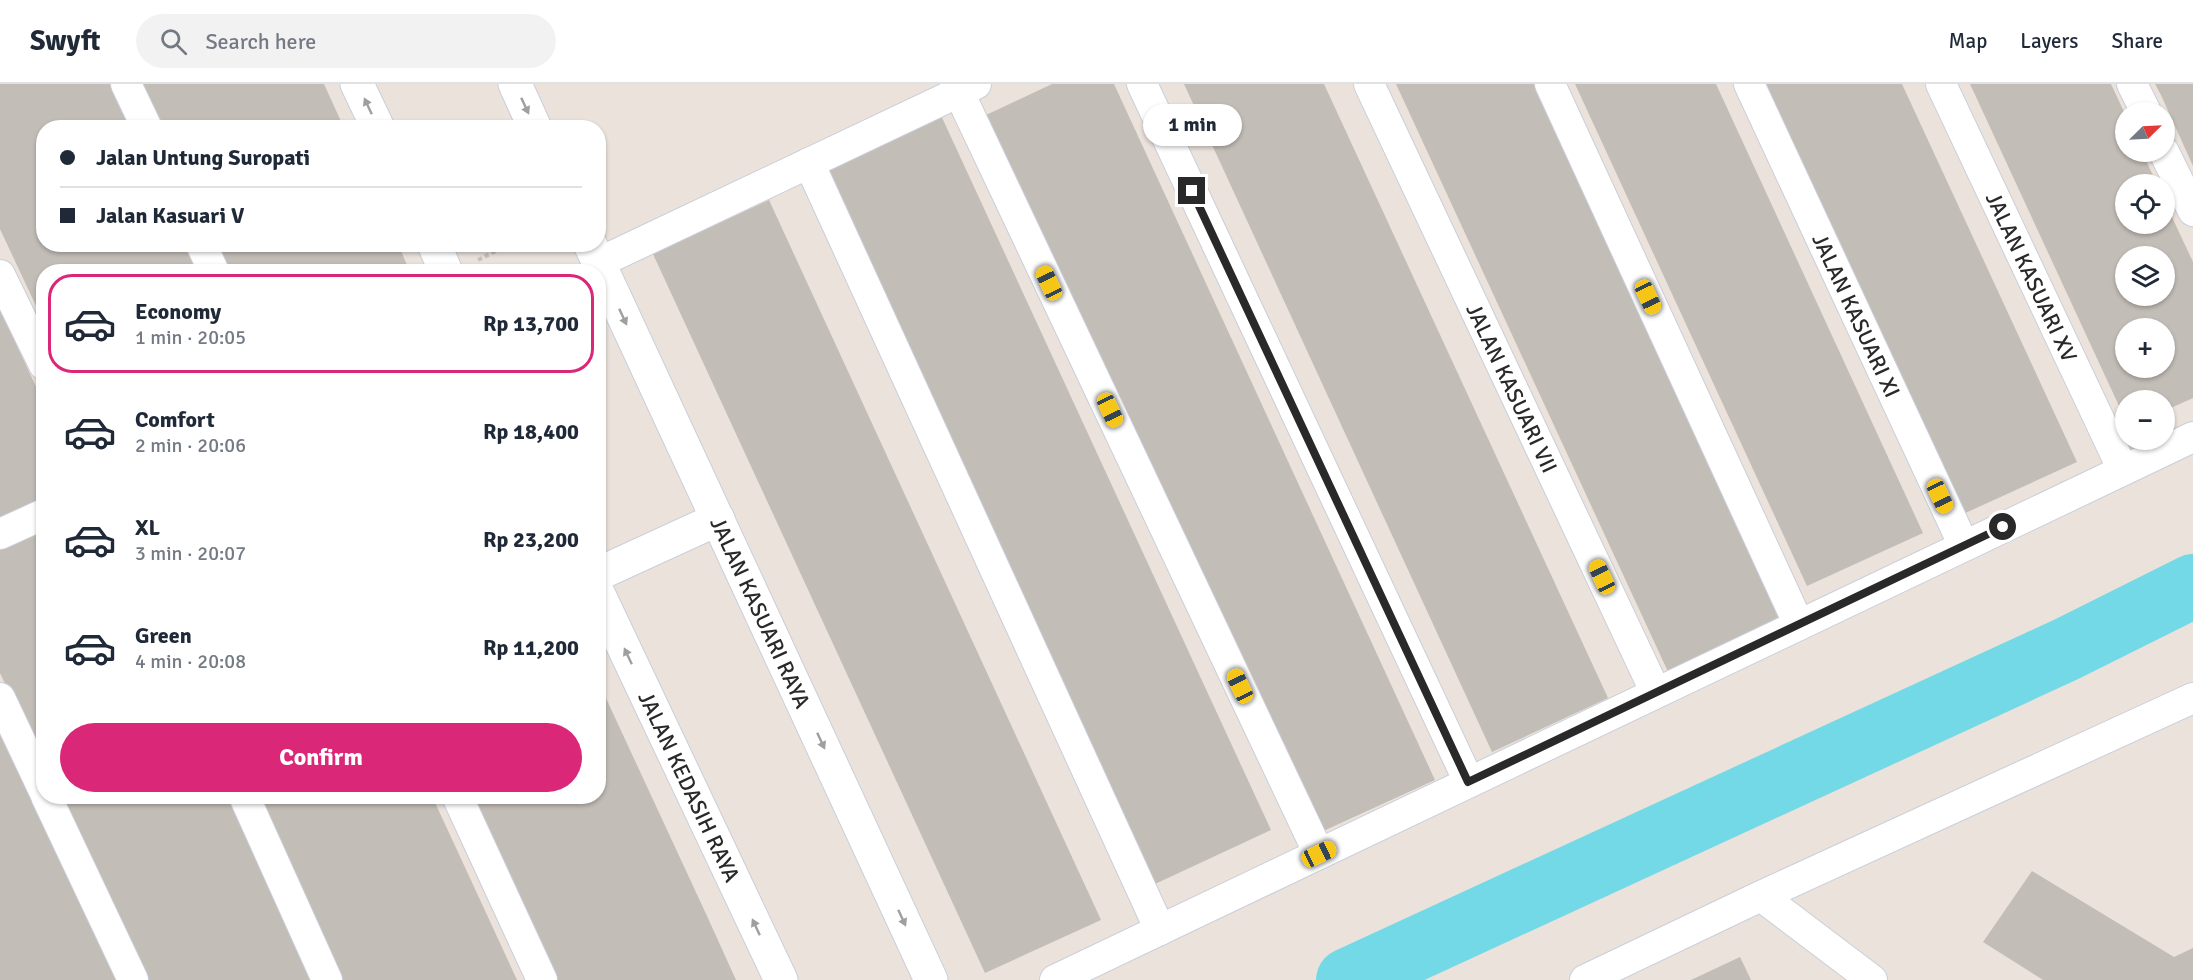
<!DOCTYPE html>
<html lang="en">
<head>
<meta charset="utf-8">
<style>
  :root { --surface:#fff; --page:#f2f2f3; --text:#1f2937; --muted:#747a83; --line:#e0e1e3; --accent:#db2777 }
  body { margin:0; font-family:Signika,sans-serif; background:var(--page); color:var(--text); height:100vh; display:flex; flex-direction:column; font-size:22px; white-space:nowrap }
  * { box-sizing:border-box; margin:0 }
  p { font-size:20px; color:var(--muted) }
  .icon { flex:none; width:33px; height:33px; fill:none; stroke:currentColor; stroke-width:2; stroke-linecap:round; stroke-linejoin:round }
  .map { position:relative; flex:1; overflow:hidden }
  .sheet { position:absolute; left:36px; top:180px; width:570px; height:540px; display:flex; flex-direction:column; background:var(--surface); border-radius:24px; box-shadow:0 2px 4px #0004 }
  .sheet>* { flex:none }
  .banner { position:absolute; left:36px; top:36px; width:570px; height:132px; border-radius:24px; box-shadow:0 2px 4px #0004; display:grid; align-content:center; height:132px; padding:0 24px; background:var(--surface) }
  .needle { width:39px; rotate:66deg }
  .controls { position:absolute; left:2115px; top:18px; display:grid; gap:12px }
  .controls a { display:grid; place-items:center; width:60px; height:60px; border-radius:50%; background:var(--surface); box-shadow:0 2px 4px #0004; font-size:30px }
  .end { position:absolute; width:27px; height:27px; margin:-14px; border:8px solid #292929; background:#fff; box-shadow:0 0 0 3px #fff }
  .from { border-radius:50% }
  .bubble { position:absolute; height:42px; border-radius:21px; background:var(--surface); box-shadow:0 2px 4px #0004; font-size:20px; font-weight:700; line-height:42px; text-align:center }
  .car { position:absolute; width:18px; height:36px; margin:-18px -9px; border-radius:8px; box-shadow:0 0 4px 2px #0007; background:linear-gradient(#f5c518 24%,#345 0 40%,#f5c518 0 76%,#345 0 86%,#f5c518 0) }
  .banner b { display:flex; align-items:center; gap:21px; height:57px; font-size:22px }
  .banner b+b { border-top:2px solid var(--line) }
  .banner i { width:15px; height:15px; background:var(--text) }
  ul { padding:10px 0 0; list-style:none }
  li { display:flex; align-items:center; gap:18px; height:99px; margin:0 12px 9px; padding:0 12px; border:3px solid transparent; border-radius:24px }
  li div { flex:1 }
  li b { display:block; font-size:22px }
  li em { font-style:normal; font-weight:700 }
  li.selected { border-color:var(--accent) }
  li>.icon { width:54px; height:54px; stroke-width:1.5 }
  .button { display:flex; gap:12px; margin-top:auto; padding:12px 24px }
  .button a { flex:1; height:69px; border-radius:36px; background:var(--accent); color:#fff; font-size:24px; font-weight:700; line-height:69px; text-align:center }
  header { display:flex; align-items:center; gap:36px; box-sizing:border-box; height:84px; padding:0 30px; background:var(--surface); border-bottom:2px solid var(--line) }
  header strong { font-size:28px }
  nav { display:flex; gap:33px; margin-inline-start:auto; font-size:21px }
  .search { width:420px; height:54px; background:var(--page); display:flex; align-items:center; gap:15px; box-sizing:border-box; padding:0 21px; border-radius:33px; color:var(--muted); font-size:22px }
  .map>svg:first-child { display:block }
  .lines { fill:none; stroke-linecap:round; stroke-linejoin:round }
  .river { stroke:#74d9e7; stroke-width:64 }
  .building { fill:#c3bdb7; fill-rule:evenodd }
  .street-casing { stroke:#cacfda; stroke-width:32 }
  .secondary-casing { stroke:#cacfda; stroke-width:35 }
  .path { stroke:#c3c3c3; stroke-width:4; stroke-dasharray:4.5 3; stroke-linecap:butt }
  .street { stroke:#fff; stroke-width:30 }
  .secondary { stroke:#fff; stroke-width:33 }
  .oneway { fill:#9f9f9f }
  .route { stroke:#292929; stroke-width:8 }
  .labels { text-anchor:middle; stroke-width:4.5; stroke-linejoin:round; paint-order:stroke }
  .street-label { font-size:22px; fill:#292929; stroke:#fff }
</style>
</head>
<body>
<header>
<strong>Swyft</strong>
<div class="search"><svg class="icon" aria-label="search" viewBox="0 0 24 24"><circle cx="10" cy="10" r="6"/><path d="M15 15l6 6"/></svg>Search here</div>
<nav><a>Map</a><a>Layers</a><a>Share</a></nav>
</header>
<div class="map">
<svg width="2193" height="896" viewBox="0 0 2193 896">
  <rect width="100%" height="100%" fill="#eae2db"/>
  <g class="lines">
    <path class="river" d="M1348 896 2067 565 2193 502"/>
  </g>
  <path class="building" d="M0 0H114L135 44H44V160H188L201 188H44V239L0 145Z
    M143 0H324L344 44H163Z
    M1052 0H1114L1435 696 1319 749 986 31Z
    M1184 0H1324L1608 614 1492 668Z
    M1396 0H1537L1786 539 1670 592Z
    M1575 0H1716L1923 449 1807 502Z
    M1761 0H1902L2077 378 1961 431Z
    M1970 0H2111L2126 32V68H2142L2157 100H2126V140H2164V116L2193 178V314L2164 327V316H2126V337ZM2126 172H2164V212H2126ZM2126 244H2164V284H2126Z
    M2155 0H2193V82L2161 11Z
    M939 27 1271 746 1155 800 822 81Z
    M769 116 1101 836 985 889 653 170Z
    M217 160H398L410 188H229Z
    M0 225 44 320V423L0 443Z
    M44 437V683L0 589V457Z
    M598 597 707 832 736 896H555L470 712H598Z
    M0 618 128 896H0Z
    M57 712H238L323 896H141Z
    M251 712H432L517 896H335Z
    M2032 787 2174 873 2193 864V896H2043L1983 858Z
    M1740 873 1751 896H1691Z"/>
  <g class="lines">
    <defs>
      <g id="street">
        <path d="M126 0 147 44"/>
        <path d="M955 0 1319 770"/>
        <path d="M1142 0 1469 698"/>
        <path id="s1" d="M1369 0 1656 609"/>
        <path d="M1550 0 1799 541"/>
        <path id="s2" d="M1749 0 1964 462"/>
        <path id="s3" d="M1941 0 2123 386"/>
        <path d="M2132 0 2146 28"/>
        <path d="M2164 68 2193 127"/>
        <path d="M809 79 1160 846"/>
        <path d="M201 160 214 188"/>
        <path d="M598 179 976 0"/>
        <path d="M0 191 44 281"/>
        <path d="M0 450 44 430"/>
        <path d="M0 614 44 707"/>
        <path d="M46 712 133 896"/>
        <path d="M244 712 327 896"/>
        <path d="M457 712 542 896"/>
        <path d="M1761 812 1872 896"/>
        <path d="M1055 896 2193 353"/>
        <path d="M1585 896 1761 812 2193 614"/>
      </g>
      <g id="secondary">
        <path d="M357 0 378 44"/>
        <path d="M515 0 535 44"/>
        <path d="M434 160 446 188"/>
        <path id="s4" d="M590 160 931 896"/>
        <path d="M598 490 718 435"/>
        <path id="s5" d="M598 509 781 896"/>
      </g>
    </defs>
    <use href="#street" class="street-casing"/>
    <use href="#secondary" class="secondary-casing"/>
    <path class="path" d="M478 176 510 160"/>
    <use href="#street" class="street"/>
    <use href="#secondary" class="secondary"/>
  </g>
  <defs><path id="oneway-solid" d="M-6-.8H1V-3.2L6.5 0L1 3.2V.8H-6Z" transform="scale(1.5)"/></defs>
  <g class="oneway">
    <use href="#oneway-solid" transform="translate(368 22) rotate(-115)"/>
    <use href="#oneway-solid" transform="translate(525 22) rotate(65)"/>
    <use href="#oneway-solid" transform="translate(623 233) rotate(65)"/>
    <use href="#oneway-solid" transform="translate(628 572) rotate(-115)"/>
    <use href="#oneway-solid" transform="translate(821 657) rotate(65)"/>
    <use href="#oneway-solid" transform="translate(902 834) rotate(65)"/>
    <use href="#oneway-solid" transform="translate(756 843) rotate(-115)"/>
  </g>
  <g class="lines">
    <path class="route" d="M1192 107 1468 698 2003 443"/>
  </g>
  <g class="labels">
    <g class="street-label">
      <text dy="8" stroke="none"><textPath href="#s3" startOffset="213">JALAN KASUARI XV</textPath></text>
      <text dy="8" stroke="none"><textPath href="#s2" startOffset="255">JALAN KASUARI XI</textPath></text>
      <text dy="8" stroke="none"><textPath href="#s1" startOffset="336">JALAN KASUARI VII</textPath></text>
      <text dy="8" stroke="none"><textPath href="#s4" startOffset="406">JALAN KASUARI RAYA</textPath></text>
      <text dy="8" stroke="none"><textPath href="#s5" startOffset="214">JALAN KEDASIH RAYA</textPath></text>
    </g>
  </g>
</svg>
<div class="controls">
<a><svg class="needle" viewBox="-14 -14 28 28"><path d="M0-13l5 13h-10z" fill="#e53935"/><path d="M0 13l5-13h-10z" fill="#747a83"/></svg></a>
<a><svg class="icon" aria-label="locate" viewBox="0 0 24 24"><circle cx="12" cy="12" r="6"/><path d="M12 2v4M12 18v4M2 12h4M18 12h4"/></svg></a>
<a><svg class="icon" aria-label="layers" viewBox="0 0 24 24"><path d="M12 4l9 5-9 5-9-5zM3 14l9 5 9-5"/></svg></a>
<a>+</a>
<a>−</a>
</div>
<i class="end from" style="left:2003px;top:443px"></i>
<i class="end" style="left:1192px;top:107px"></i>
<div class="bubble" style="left:1143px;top:20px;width:99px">1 min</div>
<i class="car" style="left:1049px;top:199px;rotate:335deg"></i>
<i class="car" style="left:1648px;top:213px;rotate:155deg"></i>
<i class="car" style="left:1110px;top:326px;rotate:155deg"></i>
<i class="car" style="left:1940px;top:412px;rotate:155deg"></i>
<i class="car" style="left:1602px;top:493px;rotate:335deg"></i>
<i class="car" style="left:1240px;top:602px;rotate:335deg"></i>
<i class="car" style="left:1319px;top:770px;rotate:65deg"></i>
<div class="banner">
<b><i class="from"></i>Jalan Untung Suropati</b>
<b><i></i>Jalan Kasuari V</b>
</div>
<section class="sheet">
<ul>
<li class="selected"><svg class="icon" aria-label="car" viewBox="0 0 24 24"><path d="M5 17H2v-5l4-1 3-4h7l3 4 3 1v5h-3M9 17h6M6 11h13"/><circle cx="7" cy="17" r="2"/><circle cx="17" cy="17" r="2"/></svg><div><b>Economy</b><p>1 min · 20:05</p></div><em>Rp 13,700</em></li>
<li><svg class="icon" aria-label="car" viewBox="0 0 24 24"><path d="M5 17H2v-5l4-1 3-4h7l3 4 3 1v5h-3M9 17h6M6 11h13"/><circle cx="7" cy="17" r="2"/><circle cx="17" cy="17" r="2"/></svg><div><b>Comfort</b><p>2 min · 20:06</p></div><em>Rp 18,400</em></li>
<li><svg class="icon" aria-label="car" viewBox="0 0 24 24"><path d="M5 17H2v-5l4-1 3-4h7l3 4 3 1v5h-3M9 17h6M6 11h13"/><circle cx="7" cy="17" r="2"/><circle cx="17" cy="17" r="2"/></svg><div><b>XL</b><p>3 min · 20:07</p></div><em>Rp 23,200</em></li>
<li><svg class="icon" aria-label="car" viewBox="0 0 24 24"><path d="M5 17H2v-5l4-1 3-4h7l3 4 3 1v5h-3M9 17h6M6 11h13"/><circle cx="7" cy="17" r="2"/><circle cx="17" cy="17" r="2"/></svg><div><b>Green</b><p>4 min · 20:08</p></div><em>Rp 11,200</em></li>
</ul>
<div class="button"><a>Confirm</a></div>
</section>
</div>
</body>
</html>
